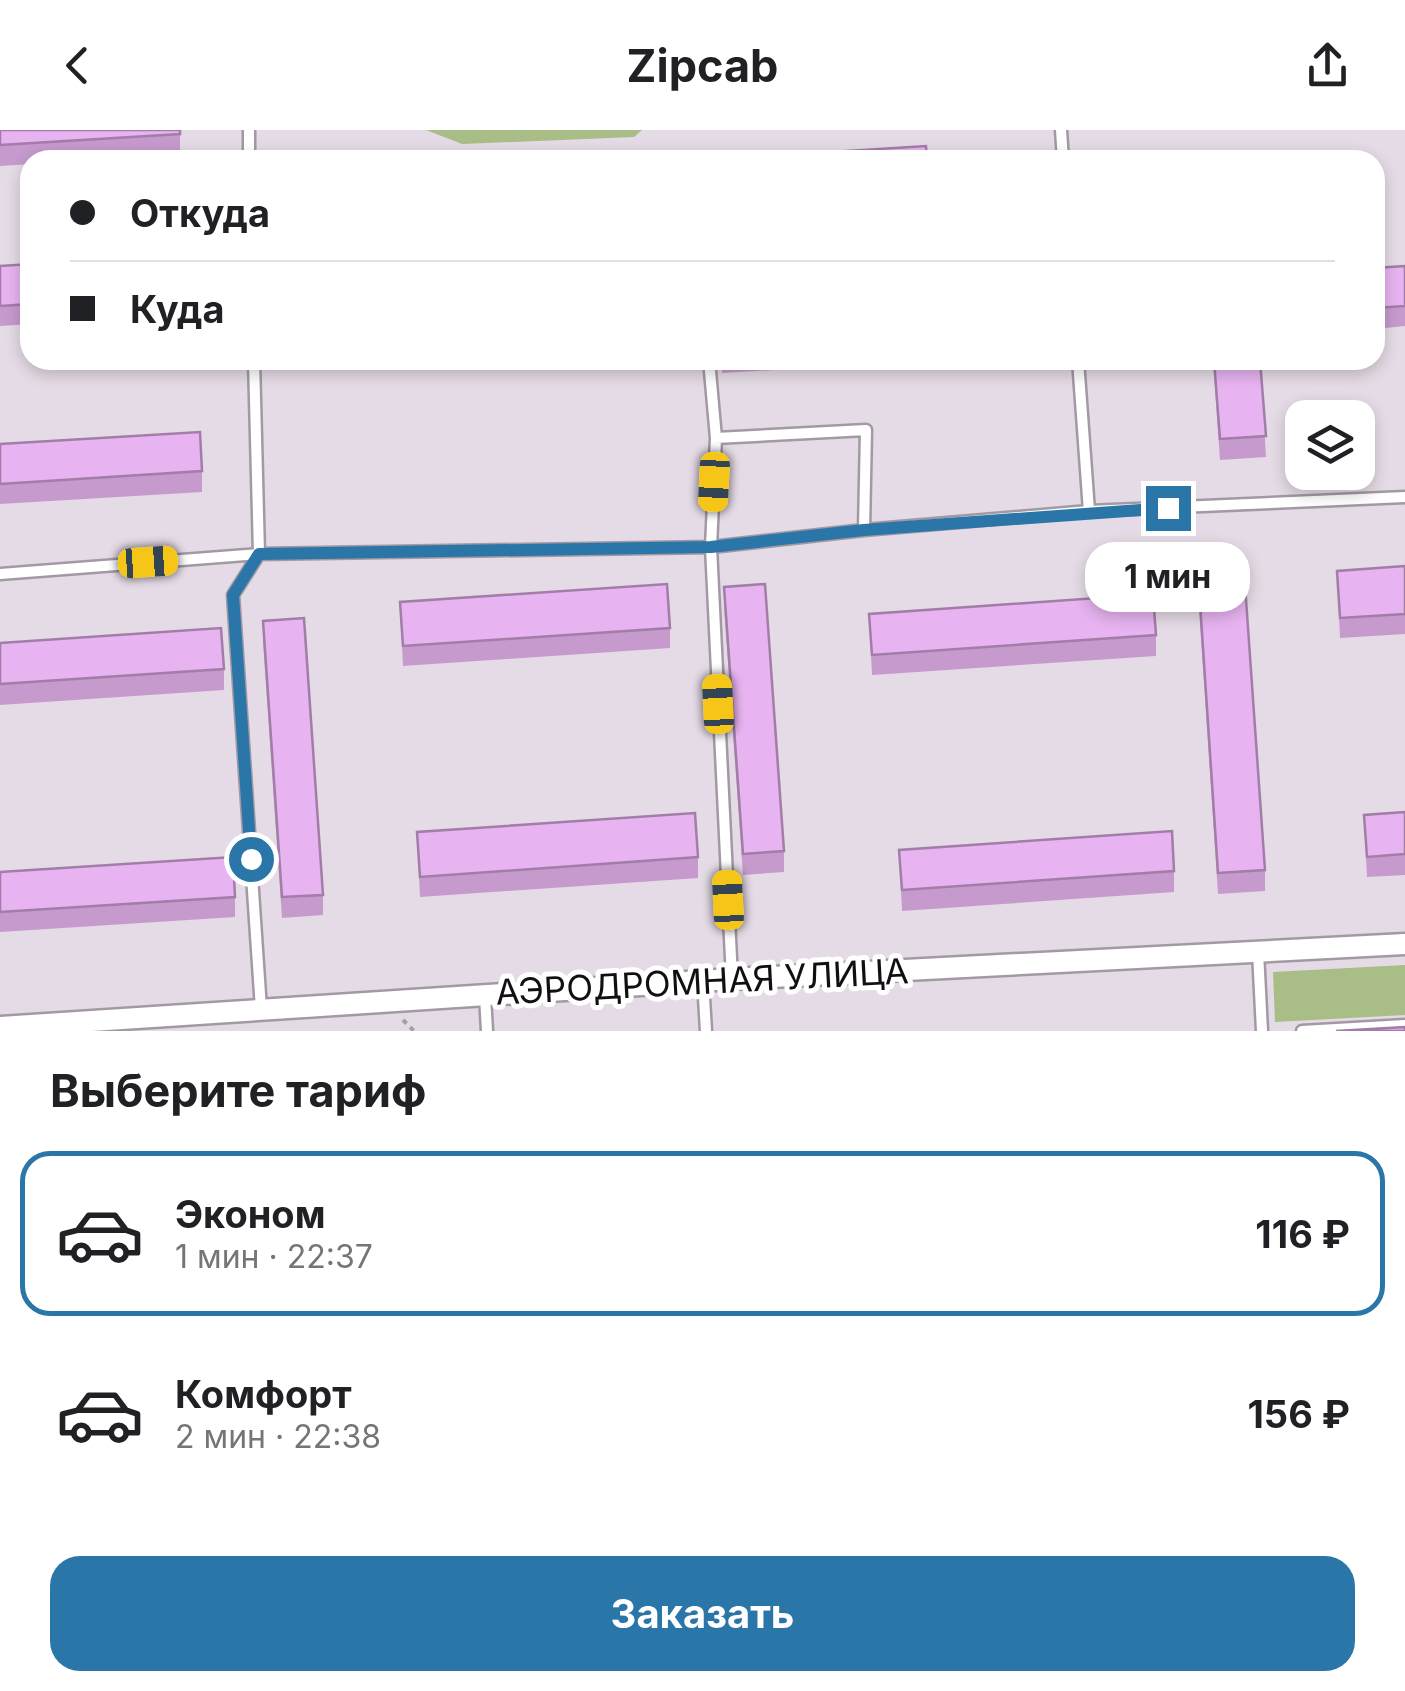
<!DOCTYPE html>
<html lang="ru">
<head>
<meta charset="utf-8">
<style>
  :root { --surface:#fff; --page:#f6f6f6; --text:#202124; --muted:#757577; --line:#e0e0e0; --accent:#2a76a9 }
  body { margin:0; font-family:Inter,sans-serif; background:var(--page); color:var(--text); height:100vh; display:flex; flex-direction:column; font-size:38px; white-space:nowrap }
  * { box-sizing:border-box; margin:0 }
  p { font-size:32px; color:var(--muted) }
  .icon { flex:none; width:55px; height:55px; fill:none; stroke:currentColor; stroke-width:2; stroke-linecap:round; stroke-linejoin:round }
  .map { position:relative; height:901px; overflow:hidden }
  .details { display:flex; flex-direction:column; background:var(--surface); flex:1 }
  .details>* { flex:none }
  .guide { position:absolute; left:20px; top:20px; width:1365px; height:220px; border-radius:30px; box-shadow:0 5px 15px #0003; display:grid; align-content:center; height:220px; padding:0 50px; background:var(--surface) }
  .controls { position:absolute; left:1285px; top:270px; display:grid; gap:20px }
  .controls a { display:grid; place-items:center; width:90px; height:90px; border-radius:20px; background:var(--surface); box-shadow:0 5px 15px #0003; font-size:50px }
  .end { position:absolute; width:45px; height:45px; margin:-22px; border:12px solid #2a76a9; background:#fff; box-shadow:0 0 0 5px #fff }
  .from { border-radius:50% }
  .bubble { position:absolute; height:70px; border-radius:30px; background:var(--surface); box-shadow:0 5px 15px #0003; font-size:32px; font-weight:700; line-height:70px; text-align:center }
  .car { position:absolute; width:30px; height:60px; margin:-30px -15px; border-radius:12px; box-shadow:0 0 8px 2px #0007; background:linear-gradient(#f5c518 24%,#345 0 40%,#f5c518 0 76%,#345 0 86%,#f5c518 0) }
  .guide b { display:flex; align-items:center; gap:35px; height:95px; font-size:38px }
  .guide b+b { border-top:2px solid var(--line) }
  .guide i { width:25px; height:25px; background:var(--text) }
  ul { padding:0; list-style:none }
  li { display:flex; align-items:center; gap:30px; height:165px; margin:0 20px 15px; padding:0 30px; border:5px solid transparent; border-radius:30px }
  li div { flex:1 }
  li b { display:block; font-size:38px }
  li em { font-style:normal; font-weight:700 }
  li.selected { border-color:var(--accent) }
  li>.icon { width:90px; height:90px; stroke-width:1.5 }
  h2 { padding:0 50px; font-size:45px; line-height:120px }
  .button { display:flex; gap:20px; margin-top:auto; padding:20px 50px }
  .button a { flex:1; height:115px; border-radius:30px; background:var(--accent); color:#fff; font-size:40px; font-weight:700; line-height:115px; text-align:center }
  header { display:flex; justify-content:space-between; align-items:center; height:130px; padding:0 50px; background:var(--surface); font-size:45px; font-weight:700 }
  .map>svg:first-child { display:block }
  .green { fill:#a9bd86 }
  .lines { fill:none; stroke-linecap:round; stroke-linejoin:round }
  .service-casing { stroke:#a399a4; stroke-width:15 }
  .minor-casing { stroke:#a399a4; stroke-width:25 }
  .path { stroke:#a49da5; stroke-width:4; stroke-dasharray:5 5; stroke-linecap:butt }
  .service { stroke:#fff; stroke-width:10 }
  .minor { stroke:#fff; stroke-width:20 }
  .wall { fill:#c79ace }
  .building { fill:#e7b3f0; stroke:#a27da8; stroke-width:2.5 }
  .route { stroke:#2a76a9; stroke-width:12 }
  .labels { text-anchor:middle; stroke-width:10; stroke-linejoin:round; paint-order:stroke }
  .street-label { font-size:35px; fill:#120f13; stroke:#fff }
</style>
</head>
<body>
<header><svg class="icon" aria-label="back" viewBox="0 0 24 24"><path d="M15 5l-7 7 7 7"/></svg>Zipcab<svg class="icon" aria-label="share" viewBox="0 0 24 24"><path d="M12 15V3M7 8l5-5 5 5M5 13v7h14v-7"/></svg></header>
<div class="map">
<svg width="1405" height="901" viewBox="0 0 1405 901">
  <rect width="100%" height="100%" fill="#e5dbe6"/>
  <path class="green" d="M426 0H642L634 7 462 14Z
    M1405 835V885L1275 892 1273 842Z"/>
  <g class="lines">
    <defs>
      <path id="service" d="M249 0V30
        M1061 0 1063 30
        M254 230 259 424 233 465 261 879
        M709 230 716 308 711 417 732 849
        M1078 230 1089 381
        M716 308 866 300 864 400
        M0 444 259 424 711 417 864 400 1089 381 1405 367
        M1258 822 1262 901
        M703 851 706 901
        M485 866 487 901
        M1302 901 1405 895"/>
      <path id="minor" d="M0 897 732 849 1405 814"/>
    </defs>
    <use href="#service" class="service-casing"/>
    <use href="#minor" class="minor-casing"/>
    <path class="path" d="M403 890 414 901"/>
    <use href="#service" class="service"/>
    <use href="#minor" class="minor"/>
  </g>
  <path class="wall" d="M0 0 180 4V24L88 30H30V34L0 36Z
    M30 134V194L0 196V136Z
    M1405 136V196L1375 199V138Z
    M722 230H791V239L722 243Z
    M891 230H930L891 232Z
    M1213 230H1260L1266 327 1220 330Z
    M0 314 202 341V362L0 374Z
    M1405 436V504L1340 508 1337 441Z
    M724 457 784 721V742L743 745 724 477Z
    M1199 458 1265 740V761L1218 764 1199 478Z
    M400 472 670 498V518L403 536Z
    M869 484 1156 505V526L872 545Z
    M263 491 323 765V785L282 788 263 511Z
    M0 513 224 539V560L0 575Z
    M1405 682V745L1367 747 1364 685Z
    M417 702 698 727V748L420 767Z
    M899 720 1174 741V762L902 781Z
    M0 742 235 767V787L0 802Z"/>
  <path class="building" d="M0 0H180V4L0 15Z
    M926 16 927 30H734V28Z
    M30 134V174L0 176V136Z
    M1405 136V176L1375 178V138Z
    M1214 230H1260L1266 306 1220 309Z
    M200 302 202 341 0 354V314Z
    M1405 436V484L1340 488 1337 441Z
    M667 454 670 498 403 516 400 472Z
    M765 454 784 721 743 724 724 457Z
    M1245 455 1265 740 1218 743 1199 458Z
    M1153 464 1156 505 872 525 869 484Z
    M304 488 323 765 282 767 263 491Z
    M221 498 224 539 0 554V513Z
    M1405 682V724L1367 727 1364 685Z
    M695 683 698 727 420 747 417 702Z
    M1172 701 1174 741 902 760 899 720Z
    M233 727 235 767 0 782V742Z
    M1405 897V901H1336Z"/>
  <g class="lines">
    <path class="route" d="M251 729 233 465 259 424 711 417 864 400 1168 378"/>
  </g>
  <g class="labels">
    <g class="street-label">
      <text transform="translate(702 852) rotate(-3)" y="12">АЭРОДРОМНАЯ УЛИЦА</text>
    </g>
  </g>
</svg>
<div class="controls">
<a><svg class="icon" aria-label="layers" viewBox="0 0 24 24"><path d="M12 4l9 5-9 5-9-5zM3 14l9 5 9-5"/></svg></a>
</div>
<i class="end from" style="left:251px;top:729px"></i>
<i class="end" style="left:1168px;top:378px"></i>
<div class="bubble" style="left:1085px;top:412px;width:165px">1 мин</div>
<i class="car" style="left:714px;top:352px;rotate:183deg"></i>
<i class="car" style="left:148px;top:432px;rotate:86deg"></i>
<i class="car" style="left:718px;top:574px;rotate:357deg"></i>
<i class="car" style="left:728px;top:770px;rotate:357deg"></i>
<div class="guide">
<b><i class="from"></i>Откуда</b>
<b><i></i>Куда</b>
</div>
</div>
<section class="details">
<h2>Выберите тариф</h2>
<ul>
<li class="selected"><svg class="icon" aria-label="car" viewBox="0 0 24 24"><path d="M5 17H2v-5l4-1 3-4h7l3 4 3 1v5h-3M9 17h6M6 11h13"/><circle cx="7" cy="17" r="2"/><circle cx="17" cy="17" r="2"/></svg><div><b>Эконом</b><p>1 мин · 22:37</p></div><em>116 ₽</em></li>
<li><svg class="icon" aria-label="car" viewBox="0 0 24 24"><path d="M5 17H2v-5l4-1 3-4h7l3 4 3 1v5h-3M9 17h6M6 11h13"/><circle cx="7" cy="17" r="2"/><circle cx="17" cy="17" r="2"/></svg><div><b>Комфорт</b><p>2 мин · 22:38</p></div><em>156 ₽</em></li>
</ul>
<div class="button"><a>Заказать</a></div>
</section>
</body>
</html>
